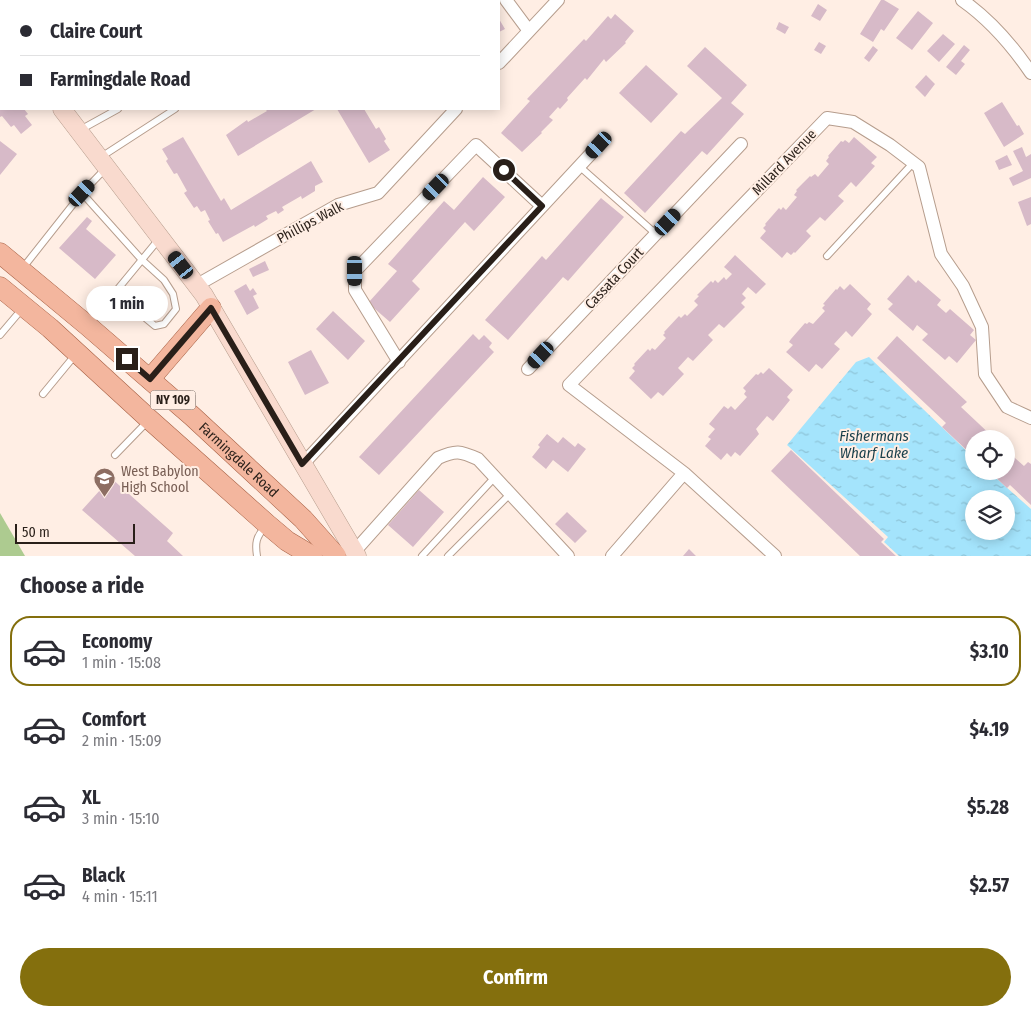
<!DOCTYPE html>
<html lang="en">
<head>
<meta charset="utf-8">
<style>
  :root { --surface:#fff; --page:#f7f7f7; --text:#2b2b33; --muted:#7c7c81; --line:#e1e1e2; --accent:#846f0d }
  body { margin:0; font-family:"Fira Sans Condensed",sans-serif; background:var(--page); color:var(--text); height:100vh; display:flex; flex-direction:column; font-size:19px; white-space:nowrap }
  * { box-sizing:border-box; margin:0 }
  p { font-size:16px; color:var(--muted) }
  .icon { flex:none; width:28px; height:28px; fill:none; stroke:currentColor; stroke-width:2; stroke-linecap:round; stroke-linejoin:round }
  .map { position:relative; height:556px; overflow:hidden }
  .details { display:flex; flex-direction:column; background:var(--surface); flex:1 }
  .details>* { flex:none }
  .guide { position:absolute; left:0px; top:0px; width:500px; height:110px; box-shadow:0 2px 12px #0003; display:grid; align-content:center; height:110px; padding:0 20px; background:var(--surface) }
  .fabs { position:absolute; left:965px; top:430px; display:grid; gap:10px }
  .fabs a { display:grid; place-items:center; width:50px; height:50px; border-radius:50%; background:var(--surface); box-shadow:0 2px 12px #0003; font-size:25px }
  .scale { position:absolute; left:15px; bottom:12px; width:120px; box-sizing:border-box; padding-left:5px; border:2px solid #291f19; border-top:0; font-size:14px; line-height:18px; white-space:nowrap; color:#291f19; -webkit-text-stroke:4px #ffeee4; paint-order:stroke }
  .end { position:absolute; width:22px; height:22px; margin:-11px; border:6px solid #291f19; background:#fff; box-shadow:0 0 0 2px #fff }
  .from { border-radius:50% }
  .bubble { position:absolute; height:35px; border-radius:18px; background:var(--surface); box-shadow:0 2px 12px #0003; font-size:16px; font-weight:700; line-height:35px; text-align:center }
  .car { position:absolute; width:15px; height:30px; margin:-15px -8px; border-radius:6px; box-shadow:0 0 4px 1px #0007; background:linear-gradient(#222 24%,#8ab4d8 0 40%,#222 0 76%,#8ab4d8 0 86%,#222 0) }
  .guide b { display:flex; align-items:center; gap:18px; height:48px; font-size:19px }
  .guide b+b { border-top:1px solid var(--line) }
  .guide i { width:12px; height:12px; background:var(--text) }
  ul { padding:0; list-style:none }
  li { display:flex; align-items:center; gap:15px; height:70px; margin:0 10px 8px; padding:0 10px; border:2px solid transparent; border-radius:20px }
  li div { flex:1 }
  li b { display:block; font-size:19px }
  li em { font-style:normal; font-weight:700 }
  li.active { border-color:var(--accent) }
  li>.icon { width:45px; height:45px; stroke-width:1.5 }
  h2 { padding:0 20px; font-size:22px; line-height:60px }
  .primary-button { display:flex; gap:10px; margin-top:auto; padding:10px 20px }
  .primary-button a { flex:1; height:58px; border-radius:30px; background:var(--accent); color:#fff; font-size:20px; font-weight:700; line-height:58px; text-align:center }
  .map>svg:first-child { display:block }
  .garden { fill:#adcb90 }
  .water { fill:url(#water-ripples); fill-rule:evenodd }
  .building { fill:#d7bac8 }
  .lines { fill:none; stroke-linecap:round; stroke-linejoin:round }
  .lane-casing { stroke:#b69d8d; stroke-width:8 }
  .street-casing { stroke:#b69d8d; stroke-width:14 }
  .secondary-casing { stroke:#b69d8d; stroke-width:19 }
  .primary-casing { stroke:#a76145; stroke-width:21 }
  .lane { stroke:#fff; stroke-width:6 }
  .street { stroke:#fff; stroke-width:12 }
  .secondary { stroke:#f9dace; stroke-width:18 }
  .primary { stroke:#f3b69e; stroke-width:20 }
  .route { stroke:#291f19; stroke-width:6 }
  .labels { text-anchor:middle; stroke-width:4; stroke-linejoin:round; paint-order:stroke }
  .shield { fill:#ffeee4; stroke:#695d56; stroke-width:1 }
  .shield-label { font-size:12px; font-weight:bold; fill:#291f19 }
  .street-label { font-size:14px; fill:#291f19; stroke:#ffeee4 }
  .education-label { font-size:14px; fill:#785e54; stroke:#ffeee4; text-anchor:start }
  .water-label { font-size:15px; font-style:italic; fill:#183f4b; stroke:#ffeee4 }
</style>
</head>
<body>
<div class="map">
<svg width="1031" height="556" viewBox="0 0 1031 556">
  <defs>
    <pattern id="water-ripples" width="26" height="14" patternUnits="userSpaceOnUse" patternTransform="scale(1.25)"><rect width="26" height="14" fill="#a4e4fc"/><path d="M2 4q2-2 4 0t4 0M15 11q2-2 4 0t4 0" fill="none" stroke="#8dc3d7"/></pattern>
  </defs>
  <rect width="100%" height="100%" fill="#ffeee4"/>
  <path class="garden" d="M0 513 25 556H0Z"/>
  <path class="water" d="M869 357 974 458V471H988L1031 509V556H899L884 542 888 537 787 445 856 362ZM974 499H1006V531H974Z"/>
  <path class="building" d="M881 0H884L899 9 884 31 881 29 873 42 860 34Z
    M818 4 827 10 820 21 811 16Z
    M918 11 933 23 912 50 896 38Z
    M615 14 634 31 625 42 626 43 606 62 604 59 587 80 585 78 567 98 568 100 560 109 558 107 549 117 553 120 541 132 542 133 522 152 501 133 530 101 527 99 584 39 586 41 608 16 611 19Z
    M499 19 505 29 499 32Z
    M779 22 789 27 785 34 776 29Z
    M943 34 955 44 939 62 927 51Z
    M819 42 826 46 821 54 814 50Z
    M964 45 970 50 961 61 965 64 956 75 946 67Z
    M873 46 878 50 869 62 864 58Z
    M705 47 747 85 731 103 744 114 707 155 702 151 645 213 624 193 681 131 685 134 722 98 687 66Z
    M646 65 678 94 651 123 619 93Z
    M926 75 935 84 925 97 915 87Z
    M1002 102 1017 126 1019 125 1024 134 1004 147 984 113Z
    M0 109H24L28 114 25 116 32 125 21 134 14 125 11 127 2 116 0 117Z
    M265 109H316L238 156 226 135 247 120 248 122 267 111Z
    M337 109H364L376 129 379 127 386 139 384 141 390 150 369 163Z
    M183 137 221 201 224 198 231 210 311 161 323 182 315 186V191L302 199 301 196 282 207 284 210 278 214 276 211 266 216 268 219 255 227 254 225 223 242 218 233 216 234 208 221 210 220 205 210 201 212 197 206 194 208 184 193 187 191 177 173 174 174 166 161 168 159 162 149Z
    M854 137 877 157 871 163 875 166 856 187 851 182 838 196 844 201 825 221 820 217 806 231 811 236 795 253 794 252 791 255 787 252 782 258 760 238 766 231 763 228 766 225 765 224 779 208 781 210 783 207 786 210 797 197 794 195 797 191 796 190 810 176 811 177 815 174 818 177 829 164 826 161 829 157 828 156 841 141 843 142 845 140 849 143Z
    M0 141 17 154 0 175Z
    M1022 147 1026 157 1031 154V178L1013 186 1009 178 1023 171 1013 151Z
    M1007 155 1012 165 999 170 995 161Z
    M483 177 505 197 474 231 465 222 412 281 420 289 390 322 368 303 397 271 388 264 444 201 454 210Z
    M1031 197V224L1027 226 1018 202Z
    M601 198 624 217 568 281 563 277 508 340 485 320 542 256 546 260Z
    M87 217 92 221 86 229 116 255 95 279 59 248Z
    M735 255 766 284 756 294 748 287 742 294 746 298 741 303 745 307 724 328 719 324 708 335 713 340 693 361 688 357 678 368 684 374 663 396 658 392 651 399 629 378 635 371 632 368 635 365 634 364 648 349 650 351 652 348 655 350 666 338 663 335 665 333 664 332 679 316 681 318 685 314 687 316 698 305 694 301 699 296 697 295 711 281 713 283 715 280 718 283 724 277 726 280 732 274 724 267Z
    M265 261 269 270 253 277 249 269Z
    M908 275 916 283 918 280 941 300 937 305 946 313 950 309 974 330 970 335 976 340 957 363 949 356 945 360 922 340 928 334 917 325 913 331 888 309 893 304 887 299Z
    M246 284 250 291 253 288 257 294 253 296 259 308 247 315 234 291Z
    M850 284 871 304 867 309 872 314 852 337 846 331 834 344 840 349 822 369 816 364 809 372 786 352 793 345 789 342 791 339 805 323 807 324 809 322 813 324 825 311 822 308 825 305 823 304 836 289 837 290 840 286 844 290Z
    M333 311 365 341 348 360 316 329Z
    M473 334 479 340 484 335 492 343 489 347 494 352 379 475 359 457Z
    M897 336 967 402 961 407 995 439H974V457L942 427 946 423 877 358Z
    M311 350 329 383 305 395 288 362Z
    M769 368 793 390 787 397 790 400 773 421 767 416 756 429 759 434 740 456 735 452 731 457 727 453 721 460 705 446 711 439 708 437 715 429 709 424 724 406 728 409 731 406 735 410 747 397 744 394 746 391 743 388 756 374 758 375 761 372 763 374Z
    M547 434 558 443 563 437 575 447 578 443 586 449 568 472 553 460 546 469 532 457 540 447 538 445Z
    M791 450 884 539 881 542 896 556H860L771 471Z
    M1006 450 1024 466 1028 462 1031 464V505L1010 485 1007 488 989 471H1006Z
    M111 478 173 533 167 541 183 556H135L82 510Z
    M419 490 444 512 413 547 388 525Z
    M567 512 587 531 575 543 555 524Z
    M689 549 696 556H683Z"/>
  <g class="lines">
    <defs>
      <path id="lane" d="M80 130 118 109
        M101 157 175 109
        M579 166 656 234
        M82 193 106 168
        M827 256 914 162
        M22 269 82 193 142 260 164 280 173 294 176 309 164 324 155 326 115 293
        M89 324 159 239
        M0 335 22 309
        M43 394 76 354
        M115 455 147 422
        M257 556C255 543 256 537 265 527
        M422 556 495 477
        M448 556 510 494"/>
      <path id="street" d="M506 0 529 31
        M962 0C989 19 1012 45 1031 73
        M18 1 20 0
        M0 13 1 12
        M499 63 558 0
        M197 285 338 205 378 193 456 109
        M399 362 355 290V271L476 145 542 206
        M528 369 741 144
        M302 465 599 145
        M354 552 438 458C456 450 460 451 478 459L568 556
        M612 556 684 473
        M775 556 684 473 569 385 827 118 853 122 890 145 919 167 941 254 963 286 982 327 985 374 1007 407 1031 418"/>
      <path id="secondary" d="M0 28 1 30
        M62 109 204 295 357 556"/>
      <g id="primary">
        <path id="s1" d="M0 253 88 326 192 416 303 519 336 556"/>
        <path d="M0 287 50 328 149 419 268 525 287 541 312 556"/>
        <path d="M150 379 211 308"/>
      </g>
    </defs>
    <use href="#lane" class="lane-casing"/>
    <use href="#street" class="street-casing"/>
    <use href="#secondary" class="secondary-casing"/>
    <use href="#primary" class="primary-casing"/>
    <use href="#lane" class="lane"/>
    <use href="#street" class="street"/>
    <use href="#secondary" class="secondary"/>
    <use href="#primary" class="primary"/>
  </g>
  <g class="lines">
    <path class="route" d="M127 359 150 379 211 308 302 464 542 206 504 170"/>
  </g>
  <defs>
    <symbol id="school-pin" viewBox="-11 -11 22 30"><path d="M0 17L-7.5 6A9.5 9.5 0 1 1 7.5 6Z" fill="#8d6e63" stroke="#ffeee4"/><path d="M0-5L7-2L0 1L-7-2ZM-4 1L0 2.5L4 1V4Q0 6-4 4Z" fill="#fff"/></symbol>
  </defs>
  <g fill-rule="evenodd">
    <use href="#school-pin" x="92" y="466" width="25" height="34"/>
  </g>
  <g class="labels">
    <rect class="shield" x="150.5" y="390.5" width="45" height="19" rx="4"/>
    <g class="shield-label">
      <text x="173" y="404">NY 109</text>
    </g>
    <g class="street-label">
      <text transform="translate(784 162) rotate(-46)" y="5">Millard Avenue</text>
      <text transform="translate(310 222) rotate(-28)" y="5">Phillips Walk</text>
      <text transform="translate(614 278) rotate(-47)" y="5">Cassata Court</text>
      <text dy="5" stroke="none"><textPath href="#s1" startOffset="316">Farmingdale Road</textPath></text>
    </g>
    <g class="education-label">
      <text x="121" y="476">West Babylon<tspan x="121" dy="16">High School</tspan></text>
    </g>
    <g class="water-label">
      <text x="874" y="441">Fishermans<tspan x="874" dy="17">Wharf Lake</tspan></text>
    </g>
  </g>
</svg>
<div class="fabs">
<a><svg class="icon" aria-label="locate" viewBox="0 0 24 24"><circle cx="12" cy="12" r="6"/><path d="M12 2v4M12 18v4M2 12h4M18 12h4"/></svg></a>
<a><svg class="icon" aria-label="layers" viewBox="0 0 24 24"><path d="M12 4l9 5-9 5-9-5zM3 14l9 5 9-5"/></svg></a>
</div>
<div class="scale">50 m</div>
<i class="end from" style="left:504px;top:170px"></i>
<i class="end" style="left:127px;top:359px"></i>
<div class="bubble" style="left:86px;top:286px;width:82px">1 min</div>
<i class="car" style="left:599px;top:145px;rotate:223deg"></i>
<i class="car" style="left:436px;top:187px;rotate:224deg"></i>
<i class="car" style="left:82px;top:193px;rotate:43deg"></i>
<i class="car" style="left:668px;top:222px;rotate:43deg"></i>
<i class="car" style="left:181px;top:265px;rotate:322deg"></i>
<i class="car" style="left:355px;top:271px;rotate:180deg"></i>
<i class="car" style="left:541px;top:355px;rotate:223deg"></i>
<div class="guide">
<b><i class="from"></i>Claire Court</b>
<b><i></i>Farmingdale Road</b>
</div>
</div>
<section class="details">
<h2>Choose a ride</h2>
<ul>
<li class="active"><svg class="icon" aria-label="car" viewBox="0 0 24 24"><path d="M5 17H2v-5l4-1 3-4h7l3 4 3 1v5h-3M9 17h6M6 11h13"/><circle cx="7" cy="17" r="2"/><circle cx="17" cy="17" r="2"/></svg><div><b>Economy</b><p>1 min · 15:08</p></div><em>$3.10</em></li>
<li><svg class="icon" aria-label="car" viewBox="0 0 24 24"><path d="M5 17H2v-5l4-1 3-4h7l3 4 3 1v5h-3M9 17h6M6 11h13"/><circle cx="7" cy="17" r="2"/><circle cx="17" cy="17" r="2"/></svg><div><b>Comfort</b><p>2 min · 15:09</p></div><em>$4.19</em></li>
<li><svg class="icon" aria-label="car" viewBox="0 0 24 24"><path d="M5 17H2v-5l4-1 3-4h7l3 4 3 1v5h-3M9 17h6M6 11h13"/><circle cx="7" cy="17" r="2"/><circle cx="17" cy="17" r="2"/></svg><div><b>XL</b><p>3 min · 15:10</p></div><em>$5.28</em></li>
<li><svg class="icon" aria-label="car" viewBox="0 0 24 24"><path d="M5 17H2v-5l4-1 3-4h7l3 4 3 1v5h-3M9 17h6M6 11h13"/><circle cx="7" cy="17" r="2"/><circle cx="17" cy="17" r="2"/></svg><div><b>Black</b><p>4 min · 15:11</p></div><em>$2.57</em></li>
</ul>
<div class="primary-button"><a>Confirm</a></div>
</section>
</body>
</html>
